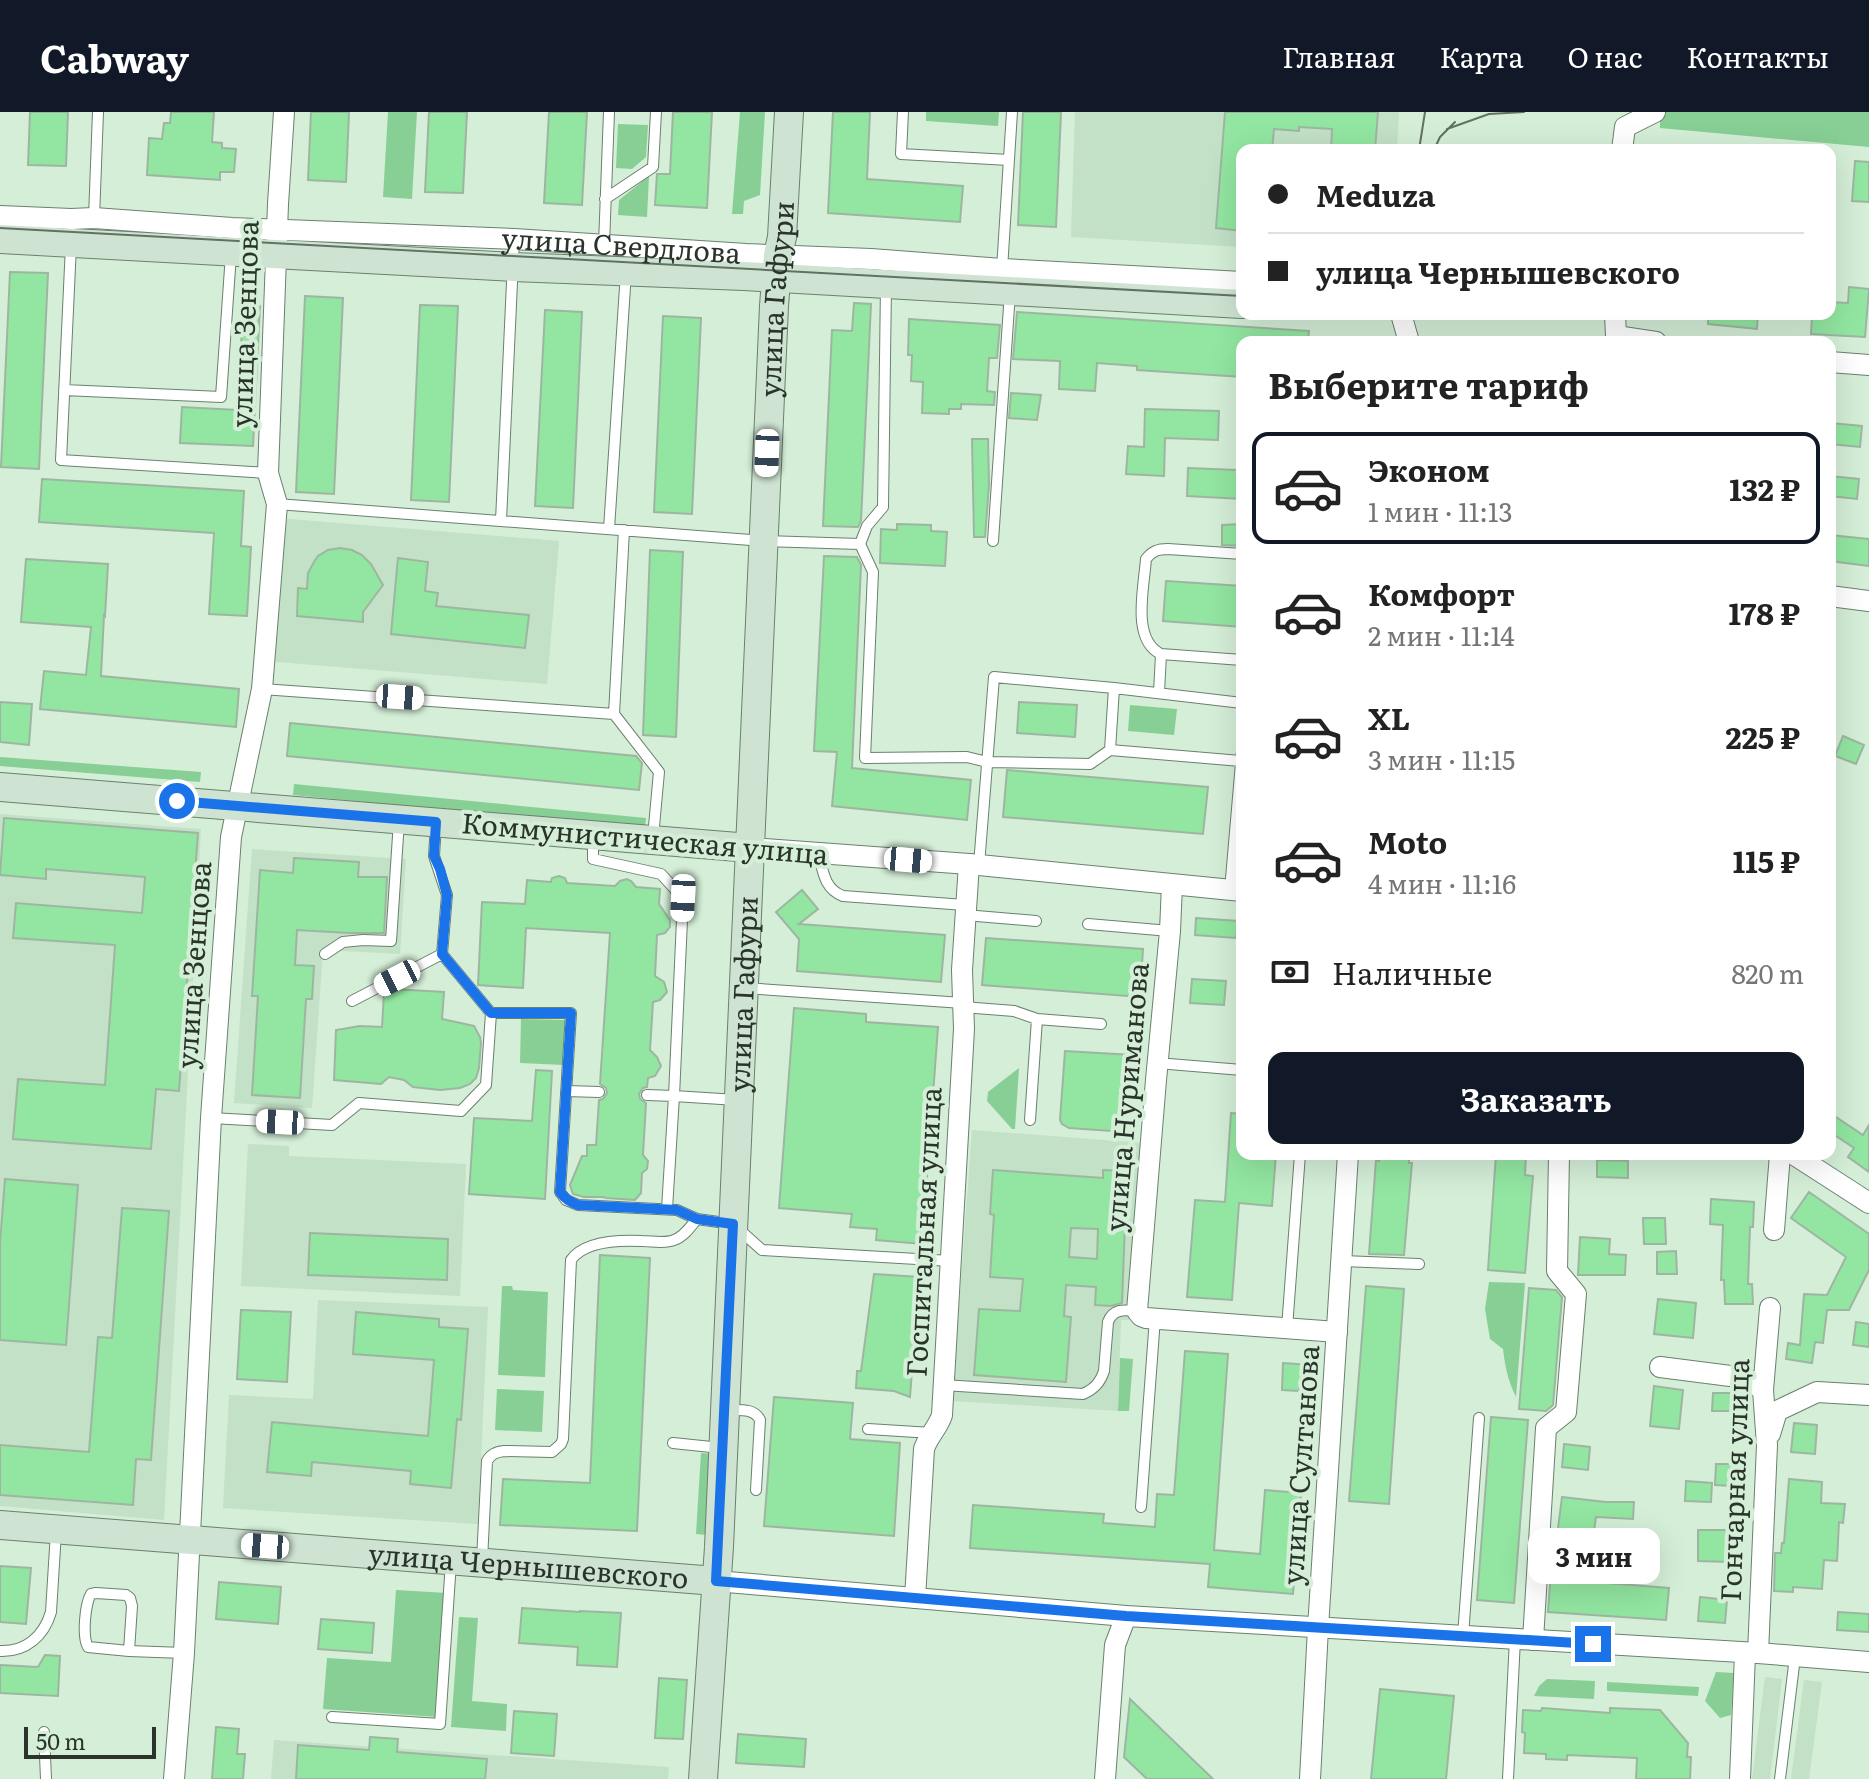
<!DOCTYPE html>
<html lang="ru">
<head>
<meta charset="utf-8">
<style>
  :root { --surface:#fff; --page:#f6f6f6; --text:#222; --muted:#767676; --line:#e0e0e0; --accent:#111827 }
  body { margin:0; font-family:Literata,serif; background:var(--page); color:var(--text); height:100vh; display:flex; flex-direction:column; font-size:30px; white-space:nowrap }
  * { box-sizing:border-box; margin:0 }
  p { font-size:26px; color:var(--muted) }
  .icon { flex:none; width:44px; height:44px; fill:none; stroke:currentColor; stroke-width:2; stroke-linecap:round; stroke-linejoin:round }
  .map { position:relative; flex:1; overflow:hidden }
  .sheet { position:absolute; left:1236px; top:224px; width:600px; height:824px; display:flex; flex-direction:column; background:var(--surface); border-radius:16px; box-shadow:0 8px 32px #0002 }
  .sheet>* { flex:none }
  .guide { position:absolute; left:1236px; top:32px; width:600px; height:176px; border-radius:16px; box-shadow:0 8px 32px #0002; display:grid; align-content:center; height:176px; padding:0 32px; background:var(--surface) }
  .scale { position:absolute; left:24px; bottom:20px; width:132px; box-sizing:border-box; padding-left:8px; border:4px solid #2a342b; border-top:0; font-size:22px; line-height:28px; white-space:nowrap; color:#2a342b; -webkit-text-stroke:6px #d4eed7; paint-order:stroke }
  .end { position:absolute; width:36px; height:36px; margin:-18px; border:10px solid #1a73e8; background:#fff; box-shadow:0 0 0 4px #fff }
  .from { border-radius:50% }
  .bubble { position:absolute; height:56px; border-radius:16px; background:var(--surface); box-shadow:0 8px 32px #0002; font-size:26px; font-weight:700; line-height:56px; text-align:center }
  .car { position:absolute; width:24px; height:48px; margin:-24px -12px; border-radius:10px; box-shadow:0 0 6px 2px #0007; background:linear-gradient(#fff 24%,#345 0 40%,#fff 0 76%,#345 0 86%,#fff 0) }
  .guide b { display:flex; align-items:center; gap:28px; height:76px; font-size:30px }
  .guide b+b { border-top:2px solid var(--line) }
  .guide i { width:20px; height:20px; background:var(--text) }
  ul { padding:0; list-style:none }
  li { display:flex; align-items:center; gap:24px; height:112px; margin:0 16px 12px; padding:0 16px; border:4px solid transparent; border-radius:16px }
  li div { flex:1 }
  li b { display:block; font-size:30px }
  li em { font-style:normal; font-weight:700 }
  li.selected { border-color:var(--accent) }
  li>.icon { width:72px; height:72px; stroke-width:1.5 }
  h2 { padding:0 32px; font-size:36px; line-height:96px }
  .pay { display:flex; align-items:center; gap:20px; height:88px; padding:0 32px; font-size:30px }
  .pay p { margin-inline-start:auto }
  .primary-button { display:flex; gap:16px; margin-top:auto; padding:16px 32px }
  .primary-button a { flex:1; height:92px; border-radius:16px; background:var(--accent); color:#fff; font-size:32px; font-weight:700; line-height:92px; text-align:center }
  header { display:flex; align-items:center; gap:48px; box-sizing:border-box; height:112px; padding:0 40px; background:var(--accent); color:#fff }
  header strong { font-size:38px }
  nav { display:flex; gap:44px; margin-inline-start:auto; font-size:28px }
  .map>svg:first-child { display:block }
  .built { fill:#c2e1c6 }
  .green { fill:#87cf94 }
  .building { fill:#92e6a1; stroke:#9eb6a1; stroke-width:2; fill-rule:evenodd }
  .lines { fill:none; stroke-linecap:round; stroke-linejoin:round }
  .lane-casing { stroke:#6a816e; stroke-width:12 }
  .street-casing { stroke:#6a816e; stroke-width:22 }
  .secondary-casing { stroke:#6a816e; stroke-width:30 }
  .lane { stroke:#fff; stroke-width:10 }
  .street { stroke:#fff; stroke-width:20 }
  .secondary { stroke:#cee3d2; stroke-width:28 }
  .tram { stroke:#627163; stroke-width:2 }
  .route { stroke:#1a73e8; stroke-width:10 }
  .labels { text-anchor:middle; stroke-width:8; stroke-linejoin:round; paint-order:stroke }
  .street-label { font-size:28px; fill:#2a342b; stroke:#d4eed7 }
</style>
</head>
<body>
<header>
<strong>Cabway</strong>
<nav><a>Главная</a><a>Карта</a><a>О нас</a><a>Контакты</a></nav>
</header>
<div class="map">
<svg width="1869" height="1667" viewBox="0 0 1869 1667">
  <rect width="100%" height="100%" fill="#d4eed7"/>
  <path class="built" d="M1075 0H1399L1397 38H1242V135L1071 125Z
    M277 406 559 429 547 572 265 549Z
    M0 702 201 717 164 1408 0 1394Z
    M252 737 406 747 400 842 323 838 312 996 234 991Z
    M972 1018 1143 1031 1129 1208H1121L1118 1299 952 1289Z
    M248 1032 289 1034V1044L466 1052 460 1184 241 1174Z
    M318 1188 488 1195 478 1412 223 1396 229 1283 313 1287Z
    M1765 1565 1782 1567 1770 1667H1752Z
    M1804 1568 1822 1570 1809 1667H1791Z
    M274 1628 669 1655 668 1667H271Z"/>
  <path class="green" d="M388 0H417L412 87 383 85Z
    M740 0H765L760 83 744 89 743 102H732Z
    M926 0H999L998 14 926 9Z
    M1666 0H1869V35L1660 16V7Z
    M618 12 648 13 646 45 632 57 616 56Z
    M649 64 647 105 618 103 619 88Z
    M1130 593 1177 597 1174 623 1128 619Z
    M0 645 201 660 200 670 0 654Z
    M294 672 646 706 645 717 293 683Z
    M521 907 566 908 564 953 520 951Z
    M1019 956 1015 1017H1012L987 989 988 980Z
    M1489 1170 1525 1171 1516 1285C1508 1269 1505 1254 1503 1237L1490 1227 1485 1197Z
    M502 1174H512L513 1178 548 1180 545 1265 498 1263Z
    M1120 1246 1133 1247 1129 1299H1118Z
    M497 1277 544 1279 542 1320 495 1318Z
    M701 1341 712 1342 707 1423 696 1422Z
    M396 1478 447 1481 438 1605 323 1597 327 1546 391 1550Z
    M459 1505 478 1506 472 1589 507 1592 506 1619 451 1615Z
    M1716 1560 1734 1561 1731 1603 1720 1606 1705 1589Z
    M1547 1567 1595 1569 1594 1587 1534 1584 1539 1574Z
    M1607 1570 1699 1575 1698 1584 1607 1579Z"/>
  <path class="building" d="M30 0H68L66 54 28 53Z
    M171 0H214L212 30 222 31V36L236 37 234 60H220V68L147 63 149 26 162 27 164 11H170Z
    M311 0H349L346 70 308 68Z
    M429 0H467L463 81 425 80Z
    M549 0H587L582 93 544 91Z
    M673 0H712L707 96 655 93 657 62H670Z
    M833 0H870L867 67 963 74 960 110 828 101Z
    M1023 0H1061L1056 115 1018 113Z
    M1225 0H1378L1375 38H1331L1332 17 1299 15V19L1274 17 1272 38H1242V119L1216 116Z
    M1855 49 1869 50V90L1852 89Z
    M10 160 48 161 39 357 1 355Z
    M1849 175 1869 177 1865 225 1811 222 1812 202H1830V190L1848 191Z
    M305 184 343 186 334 382 296 380Z
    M854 191 871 192 861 409 858 415 823 414 832 218 852 219Z
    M243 193 260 194 253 334 180 331 182 295 238 298Z
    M420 193 458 194 449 390 411 388Z
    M545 198 582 200 573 396 535 394Z
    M1017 200 1309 219 1308 230H1242V265L1137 258V254L1097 251 1095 279 1059 277 1060 249 1013 247Z
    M1708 202H1758L1757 217 1708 212Z
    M663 204 701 206 692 402 654 400Z
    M909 207 1000 213 997 246H989L987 279 995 280 994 293 961 292V297H949V302L922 301 923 270 911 269 912 243H908Z
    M1011 281 1041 283 1037 308 1009 306Z
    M1145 297 1219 299 1218 328 1165 326 1164 364 1126 362 1128 334 1144 335Z
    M1830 311 1862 314 1860 335 1830 332Z
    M972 327H988L989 373 985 425H974Z
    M1188 356 1237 358V364H1242V387L1187 384Z
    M1830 364 1859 367 1857 387 1830 384Z
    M42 367 244 379 241 434 251 435 247 504 209 502 214 421 39 410Z
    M897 412 931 413V419L947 420 945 454 880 451 881 417 897 418Z
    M1242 412V434L1222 433V413Z
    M1830 423 1869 427V454L1830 449Z
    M340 436 352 438 362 443 371 452 383 473 363 500V510L297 504 298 476 307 477 308 461 314 450 318 444 328 438Z
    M650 438 683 440 676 625 643 623Z
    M824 444 857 445 861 453 852 656 971 668 967 708 832 694 837 640 814 639Z
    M398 446 428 450 425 479 438 481 436 494 529 503 525 536 391 522Z
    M26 447 108 452 105 504 104 503 101 564 239 577 236 615 40 597 44 559 86 563 91 515 21 510Z
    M1166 469 1242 474V515L1163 509Z
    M0 590 32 592 29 633 0 630Z
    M1019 590 1077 593 1075 625 1017 621Z
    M290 611 636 644 642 651 639 678 287 644Z
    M1843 624 1864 633 1856 652 1835 644Z
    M1007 658 1208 675 1203 722 1003 705Z
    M4 706 198 721 179 979 156 977 151 1037 13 1027 18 967 105 973 115 833 13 826 16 791 142 801 145 765 46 757V767L0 763Z
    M294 746 359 750 358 765H387L384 821H349L297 818 295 853 314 854 312 887H306L300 986 252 983 258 884H252L260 758 293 761Z
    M559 764 565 766 567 771 615 774 620 769 627 767 631 769 636 775 660 777 659 792 670 808V815L665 821 657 823 655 864 664 870 667 880 660 888 653 890 650 938 657 945 661 954 655 964 648 966 647 975 643 976 639 982 640 987 646 991 643 1043 648 1049 647 1057 642 1061 641 1081 635 1088 606 1086 603 1085H584L573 1082 570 1073 582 1044H587V1033H596L599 988 603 987 607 981 606 976 600 972 610 821 526 816 523 876 478 873 482 790 525 792 527 768 551 770 552 766Z
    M802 778 818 797 799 812 945 823 941 870 797 859 799 827 776 800Z
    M1196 806 1238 809 1236 826 1195 823Z
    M986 826 1143 837 1140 885 982 873Z
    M1192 867 1226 869 1224 893 1190 891Z
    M393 877 444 880 442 907 474 914 480 925 481 931 479 956 476 966 470 972 460 976 440 978 413 975 404 968 389 965 381 972 334 968 336 918 360 914 382 915 384 881Z
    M794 896 866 902V910L938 915 922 1132 876 1128 877 1117 850 1115 852 1102 779 1096Z
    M1065 939 1132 943 1126 1020 1069 1016 1062 1012 1060 1008Z
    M536 958 552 959 545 1087 469 1082 474 1006 532 1009Z
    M1231 1001 1242 1002V1042H1276L1272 1094 1239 1091 1232 1188 1187 1185 1195 1088 1225 1090Z
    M1830 1001 1863 1023 1869 1013V1060L1848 1045 1854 1036 1830 1020Z
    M1379 1042H1409V1051H1412L1404 1143 1369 1142 1376 1048 1379 1049Z
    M1496 1042H1526L1525 1063 1533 1064 1525 1161 1488 1158Z
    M1597 1048 1628 1049V1066L1597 1065Z
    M993 1058 1103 1066V1058L1127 1059 1122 1191 1111 1194 1095 1193 1096 1175 1066 1173 1064 1204 1071 1205 1066 1270 974 1263 979 1197 1020 1199 1023 1167 990 1165 994 1103 990 1102ZM1071 1116 1098 1117 1097 1147 1069 1145Z
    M5 1067 78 1073 66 1233 0 1228V1131Z
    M1809 1080 1869 1122V1158L1849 1198H1827L1823 1231 1815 1230 1812 1251 1786 1247 1788 1231 1800 1233 1804 1182 1827 1183 1846 1145 1791 1106Z
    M1711 1087 1754 1090 1753 1115H1750L1748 1172H1752L1753 1192H1725L1724 1168H1721L1723 1113 1710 1112Z
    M122 1096 169 1099 151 1348 136 1347 133 1393 0 1383V1333L89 1340 98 1225 112 1226Z
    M1643 1106H1665L1666 1132H1644Z
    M310 1121 448 1127 447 1168 308 1163Z
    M1580 1125 1610 1127 1609 1142 1626 1143 1625 1163H1578Z
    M1676 1139 1677 1162H1657V1140Z
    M600 1143 650 1146 637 1419 500 1413 503 1367 590 1371Z
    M874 1162 919 1165 910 1285 894 1279 856 1276 857 1259H861Z
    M1366 1174 1404 1177 1389 1392 1349 1389Z
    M1529 1176 1556 1178 1562 1185 1553 1293 1546 1299 1519 1297Z
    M1658 1187 1696 1191 1693 1226 1654 1222Z
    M241 1198 291 1200 287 1270 237 1267Z
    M356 1200 439 1207V1215L468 1217 461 1308 457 1307 451 1376 410 1372 411 1359 312 1350 311 1364 267 1360 272 1310 428 1324 434 1248 353 1242Z
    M1856 1210 1869 1212V1235L1853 1233Z
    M1185 1239 1228 1242 1214 1438 1260 1442 1265 1378 1301 1381 1293 1482 1208 1475 1210 1452 970 1436 973 1393 1104 1402 1103 1411 1155 1415 1157 1382 1174 1383Z
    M1283 1251 1310 1253 1308 1272H1299V1279L1282 1278Z
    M1654 1274 1683 1278 1679 1317 1650 1314Z
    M1713 1281H1739L1738 1299H1712Z
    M774 1285 853 1291 850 1327 900 1331 894 1424 764 1414Z
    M1491 1305 1528 1308 1514 1491 1477 1488Z
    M1794 1311 1817 1313 1815 1342 1791 1340Z
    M1564 1332 1590 1335 1588 1358 1562 1355Z
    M1716 1352H1733V1374L1715 1373Z
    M1789 1367 1822 1370 1821 1391 1845 1392 1843 1411 1839 1410 1837 1449 1824 1448 1822 1477 1793 1475V1480L1774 1479 1775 1441H1781L1782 1431H1784Z
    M1686 1369 1712 1371 1711 1390 1685 1389Z
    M1562 1385 1606 1390H1634L1633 1407 1596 1405 1592 1435H1598L1595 1470 1669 1476 1666 1508 1548 1500 1553 1432H1556Z
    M1698 1418H1730V1450L1698 1449Z
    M0 1454 31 1456 26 1512 0 1510Z
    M219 1470 281 1475 278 1512 216 1507Z
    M1700 1485 1727 1488 1725 1511 1698 1509Z
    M522 1496 580 1500V1499L621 1501 617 1555 577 1553 578 1535 519 1531Z
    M1838 1500 1869 1502V1520L1837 1518Z
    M321 1507 374 1511 372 1541 318 1537Z
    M45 1543 60 1544 58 1584 0 1581V1553L38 1555Z
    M659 1566 687 1568 683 1627 655 1626Z
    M1380 1577 1454 1584 1446 1667H1371Z
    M1130 1587 1213 1667H1147L1124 1645Z
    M1542 1596 1610 1601V1596L1660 1598 1688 1631 1687 1645H1691L1690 1667H1636L1637 1646 1567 1643V1648L1546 1647V1642L1524 1641 1525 1621 1522 1620 1523 1598 1541 1599Z
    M514 1599 557 1602 554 1644 511 1641Z
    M216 1615 239 1617 237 1642H245L243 1667H212Z
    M738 1622 806 1627 804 1655 736 1651Z
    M370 1625 398 1627 397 1640 487 1647 485 1667H296L298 1633 369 1638Z"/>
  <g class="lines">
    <defs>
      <path id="lane" d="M903 0 901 42 1009 48
        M605 87 653 55 656 0
        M94 106 98 0
        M71 133 61 348 268 361
        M604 133 609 0
        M1002 157 1012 0
        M64 278 221 285 231 142
        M277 392 764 429 860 432 873 460 865 646 967 645 987 650 1090 652 1110 638 1241 649
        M501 409 514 127
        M609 417 626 160
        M624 418 614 602 659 660 653 725
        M993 429 1010 180
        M860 432 867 414 883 395 886 173
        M1242 442 1168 437C1158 437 1152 439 1146 447 1144 475 1131 528 1161 542L1242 548
        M262 577 614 602
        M1159 581 1161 542
        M1110 638 1114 576
        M593 727V747L661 762 683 786 674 984 737 988
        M818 740C823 759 824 777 843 784L965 793
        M979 753 994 565 1114 576 1242 591
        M1230 778 1242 639
        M965 803 1036 809
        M1088 812 1170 819
        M325 842 343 830 363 828 391 829 399 709
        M745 876 963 891
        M352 889 442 842
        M963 895 1014 899 1037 907
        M491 901H571L560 1080 566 1088 578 1093 677 1098 697 1107
        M1157 951 1242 958
        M566 979 599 980
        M647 983 674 984 667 1097
        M211 1006 332 1013 359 991 461 999 486 973 491 901 442 842 447 783 434 744 436 712
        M1030 1008 1037 907 1101 912
        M1342 1149 1419 1152
        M1287 1216 1300 1042
        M943 1273 1083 1282C1094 1277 1100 1271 1104 1259L1108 1210C1113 1196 1125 1198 1137 1199
        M728 1298C740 1298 754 1296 760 1308L756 1378
        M868 1317 932 1321
        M673 1331 721 1336
        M1141 1395 1155 1206
        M482 1448 487 1349C491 1342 496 1340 504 1339L552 1340 561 1332 563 1327 571 1148C584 1129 620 1128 642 1129 652 1129 665 1132 674 1128 684 1125 691 1114 697 1107L733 1112 762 1138 951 1149
        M1463 1524 1479 1306
        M0 1539C26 1540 44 1524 51 1500L56 1420
        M129 1539 132 1494 130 1486 126 1483 96 1481 91 1482C85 1492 82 1525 88 1535L129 1539 184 1541
        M332 1605 440 1612 451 1450
        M44 1620 46 1667
        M1508 1667 1515 1527
        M1780 1667 1795 1545"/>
      <g id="street">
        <path d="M1622 38 1625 15 1655 0"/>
        <path id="s1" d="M0 104 71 107 94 106 232 116 514 127 746 142 871 147 1002 157 1242 170"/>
        <path d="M1401 202 1409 230"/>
        <path d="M1615 202 1616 224 1656 230"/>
        <path d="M1830 250 1869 253"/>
        <path d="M1830 484 1869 489"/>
        <path d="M750 736 969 752 1242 779"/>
        <path d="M1172 773 1170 819 1156 968 1137 1199 1141 1204 1146 1206 1337 1220"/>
        <path d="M1793 1042 1869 1091"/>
        <path d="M1774 1118 1780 1042"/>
        <path d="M1660 1255 1746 1266 1763 1278"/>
        <path d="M1770 1322 1777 1299 1817 1280 1869 1283"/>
        <path d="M716 1469 1126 1504 1758 1541 1869 1550"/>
        <path d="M915 1486 924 1337C928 1324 938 1316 942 1303L964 917 962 858 969 752"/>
        <path d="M1533 1528 1546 1316 1566 1300 1576 1182 1557 1159 1559 1042"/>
        <path d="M1758 1541 1767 1333 1763 1278 1770 1196"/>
        <path d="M174 1667 184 1541 211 1006 231 725 262 577 277 392 268 361 278 92 284 0"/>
        <path d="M1105 1667 1115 1533 1126 1504"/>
        <path d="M1310 1667 1318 1516 1348 1042"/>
        <path d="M1740 1667 1745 1541"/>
      </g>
      <g id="secondary">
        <path d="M0 127 513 155 744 164 1242 192"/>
        <path d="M0 675 750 736"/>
        <path id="s2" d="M0 1413 716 1469"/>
        <path id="s3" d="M703 1667 719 1435 774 194 778 143 782 125 789 0"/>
      </g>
    </defs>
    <use href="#lane" class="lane-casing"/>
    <use href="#street" class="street-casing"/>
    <use href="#secondary" class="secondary-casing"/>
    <use href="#lane" class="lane"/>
    <use href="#street" class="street"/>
    <use href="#secondary" class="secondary"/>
    <path class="tram" d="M1447 17 1489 2 1524 0
      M1419 38 1425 0
      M1434 38 1440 25 1455 10
      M0 116 1242 184"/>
  </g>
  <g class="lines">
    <path class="route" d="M177 689 436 710 434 744 440 757 447 783 442 842 491 901H571L560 1080C565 1087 570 1090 578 1093L677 1098 697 1107 733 1112 716 1469 1126 1504 1593 1532"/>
  </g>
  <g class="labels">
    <g class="street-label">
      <text dy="10" stroke="none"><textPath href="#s1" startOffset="622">улица Свердлова</textPath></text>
      <text dy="10" stroke="none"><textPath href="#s3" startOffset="1482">улица Гафури</textPath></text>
      <text transform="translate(245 212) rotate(-88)" y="10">улица Зенцова</text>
      <text transform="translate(645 727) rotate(5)" y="10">Коммунистическая улица</text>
      <text transform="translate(194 853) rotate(-86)" y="10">улица Зенцова</text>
      <text dy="10" stroke="none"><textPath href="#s3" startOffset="786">улица Гафури</textPath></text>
      <text transform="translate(1127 985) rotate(-85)" y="10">улица Нуриманова</text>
      <text transform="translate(924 1120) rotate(-87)" y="10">Госпитальная улица</text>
      <text transform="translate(1301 1353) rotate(-86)" y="10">улица Султанова</text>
      <text transform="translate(1735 1368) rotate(-88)" y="10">Гончарная улица</text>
      <text dy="10" stroke="none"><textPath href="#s2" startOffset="530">улица Чернышевского</textPath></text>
    </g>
  </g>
</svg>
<div class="scale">50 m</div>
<i class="end from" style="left:177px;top:689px"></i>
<i class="end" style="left:1593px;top:1532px"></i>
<div class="bubble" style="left:1528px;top:1416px;width:132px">3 мин</div>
<i class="car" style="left:767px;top:341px;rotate:182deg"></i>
<i class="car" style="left:400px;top:585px;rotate:94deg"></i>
<i class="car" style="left:908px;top:748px;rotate:95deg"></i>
<i class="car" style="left:683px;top:786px;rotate:183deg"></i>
<i class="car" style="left:397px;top:866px;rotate:243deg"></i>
<i class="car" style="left:280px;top:1010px;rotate:273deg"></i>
<i class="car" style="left:265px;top:1434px;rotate:274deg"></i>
<div class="guide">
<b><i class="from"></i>Meduza</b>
<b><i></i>улица Чернышевского</b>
</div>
<section class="sheet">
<h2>Выберите тариф</h2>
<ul>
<li class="selected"><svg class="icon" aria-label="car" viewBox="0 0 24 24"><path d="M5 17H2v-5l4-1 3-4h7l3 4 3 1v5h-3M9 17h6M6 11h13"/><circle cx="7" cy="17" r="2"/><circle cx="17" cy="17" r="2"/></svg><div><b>Эконом</b><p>1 мин · 11:13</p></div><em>132 ₽</em></li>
<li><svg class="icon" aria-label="car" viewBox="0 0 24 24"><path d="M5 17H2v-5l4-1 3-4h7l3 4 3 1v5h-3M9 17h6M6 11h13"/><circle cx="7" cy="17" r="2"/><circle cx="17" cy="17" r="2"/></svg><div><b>Комфорт</b><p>2 мин · 11:14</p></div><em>178 ₽</em></li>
<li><svg class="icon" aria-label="car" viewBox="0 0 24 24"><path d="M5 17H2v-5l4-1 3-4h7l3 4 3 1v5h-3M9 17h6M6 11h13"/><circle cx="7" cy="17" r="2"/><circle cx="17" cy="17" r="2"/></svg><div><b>XL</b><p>3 мин · 11:15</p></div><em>225 ₽</em></li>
<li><svg class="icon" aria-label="car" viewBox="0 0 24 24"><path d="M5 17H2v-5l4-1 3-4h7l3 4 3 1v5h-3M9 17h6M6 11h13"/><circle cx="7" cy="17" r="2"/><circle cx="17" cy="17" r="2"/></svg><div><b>Moto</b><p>4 мин · 11:16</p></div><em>115 ₽</em></li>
</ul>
<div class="pay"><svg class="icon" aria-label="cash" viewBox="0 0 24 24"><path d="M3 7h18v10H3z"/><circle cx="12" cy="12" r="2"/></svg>Наличные<p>820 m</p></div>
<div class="primary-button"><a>Заказать</a></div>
</section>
</div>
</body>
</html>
